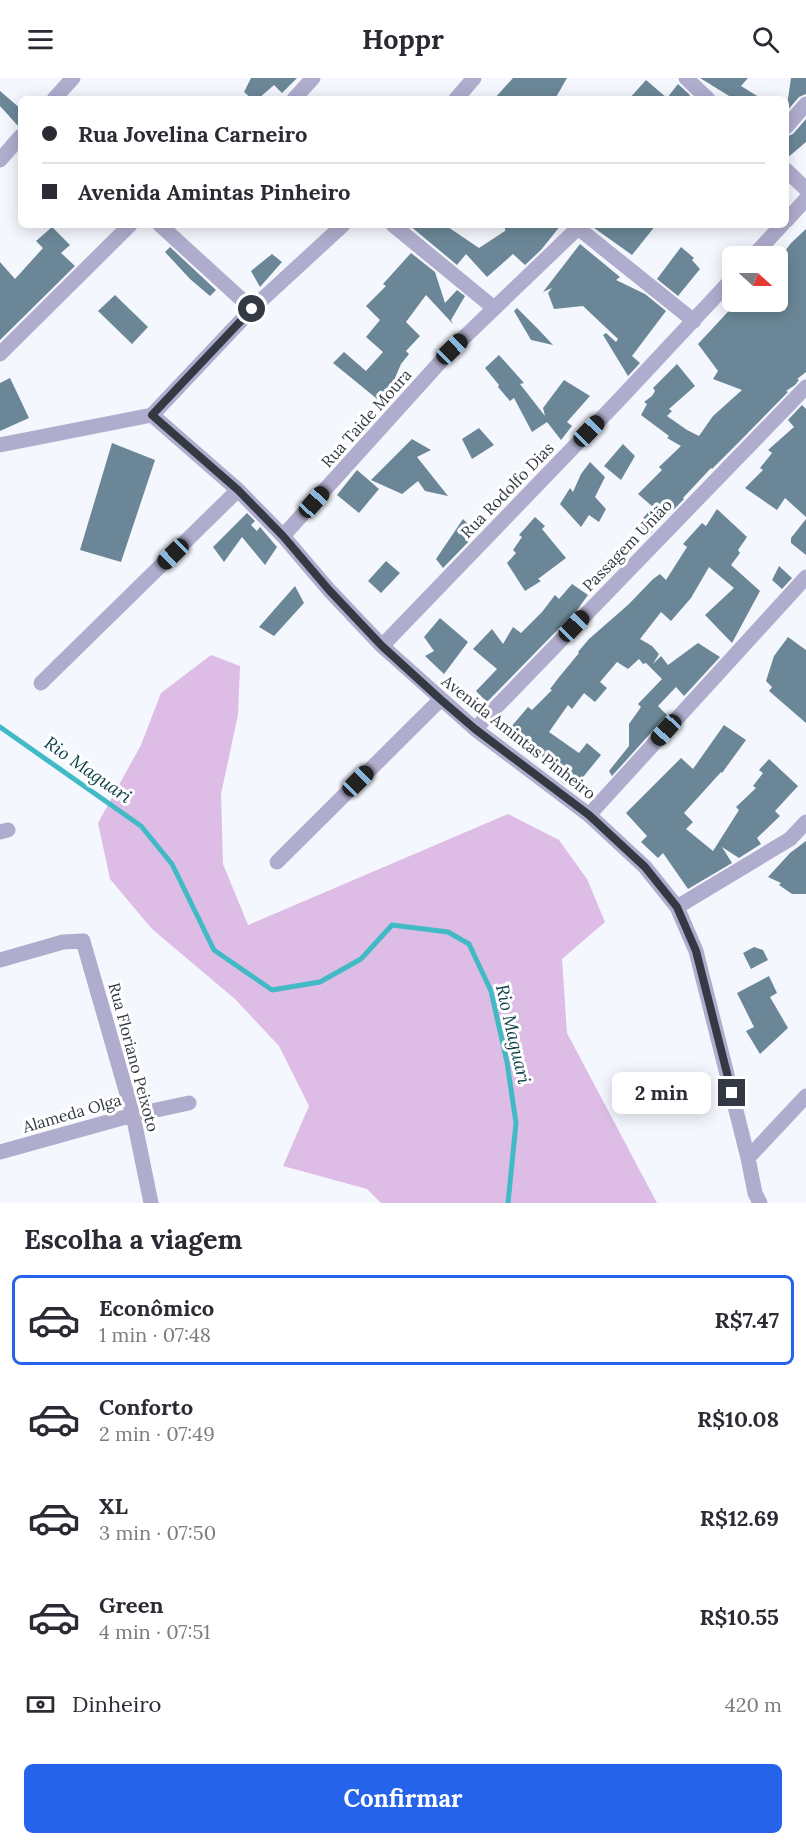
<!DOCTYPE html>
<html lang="pt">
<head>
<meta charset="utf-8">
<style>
  :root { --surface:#fff; --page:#f2f2f3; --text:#2b2b33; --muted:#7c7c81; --line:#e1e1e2; --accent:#2563eb }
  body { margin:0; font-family:Lora,serif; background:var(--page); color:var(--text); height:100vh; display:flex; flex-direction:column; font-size:22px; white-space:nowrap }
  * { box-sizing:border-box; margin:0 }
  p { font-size:20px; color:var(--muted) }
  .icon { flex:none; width:33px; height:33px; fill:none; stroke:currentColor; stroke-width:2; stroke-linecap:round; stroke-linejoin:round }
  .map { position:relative; height:1125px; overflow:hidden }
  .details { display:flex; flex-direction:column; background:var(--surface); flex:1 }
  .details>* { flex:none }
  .banner { position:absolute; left:18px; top:18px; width:771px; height:132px; border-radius:9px; box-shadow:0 3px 15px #0003; display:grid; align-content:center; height:132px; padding:0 24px; background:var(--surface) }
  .needle { width:39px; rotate:111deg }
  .tools { position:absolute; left:722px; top:168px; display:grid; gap:12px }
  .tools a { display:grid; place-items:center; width:66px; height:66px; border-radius:9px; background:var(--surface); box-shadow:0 3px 15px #0003; font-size:30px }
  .end { position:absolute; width:27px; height:27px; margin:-14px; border:8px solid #343a44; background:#fff; box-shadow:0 0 0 3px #fff }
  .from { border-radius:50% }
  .bubble { position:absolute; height:42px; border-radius:9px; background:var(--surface); box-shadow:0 3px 15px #0003; font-size:20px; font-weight:700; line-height:42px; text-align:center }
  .car { position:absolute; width:18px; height:36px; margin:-18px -9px; border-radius:8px; box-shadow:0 0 4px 2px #0007; background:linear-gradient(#222 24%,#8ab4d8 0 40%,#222 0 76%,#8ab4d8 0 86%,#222 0) }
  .banner b { display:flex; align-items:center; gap:21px; height:57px; font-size:22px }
  .banner b+b { border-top:2px solid var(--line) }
  .banner i { width:15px; height:15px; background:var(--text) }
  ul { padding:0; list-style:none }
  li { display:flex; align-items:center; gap:18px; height:90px; margin:0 12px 9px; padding:0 12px; border:3px solid transparent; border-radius:9px }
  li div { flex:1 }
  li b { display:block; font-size:22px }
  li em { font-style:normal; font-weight:700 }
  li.active { border-color:var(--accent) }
  li>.icon { width:54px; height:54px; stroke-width:1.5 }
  h2 { padding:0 24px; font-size:27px; line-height:72px }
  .pay { display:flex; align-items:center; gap:15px; height:66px; padding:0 24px; font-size:22px }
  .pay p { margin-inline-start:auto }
  .button { display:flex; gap:12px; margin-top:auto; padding:12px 24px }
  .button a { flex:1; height:69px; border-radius:9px; background:var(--accent); color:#fff; font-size:24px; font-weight:700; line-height:69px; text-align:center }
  header { display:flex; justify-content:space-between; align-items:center; height:78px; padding:0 24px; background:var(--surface); font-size:27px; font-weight:700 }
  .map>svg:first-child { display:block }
  .green { fill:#ddbde5 }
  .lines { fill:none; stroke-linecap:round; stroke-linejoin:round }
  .stream { stroke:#42bac5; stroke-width:5 }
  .building { fill:#6b8797 }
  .minor { stroke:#b0accd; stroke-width:15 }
  .route { stroke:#343a44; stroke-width:8 }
  .labels { text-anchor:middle; stroke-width:6; stroke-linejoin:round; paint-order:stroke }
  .street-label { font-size:16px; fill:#343a44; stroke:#fff }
  .water-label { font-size:18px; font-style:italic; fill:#0c4247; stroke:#fff }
</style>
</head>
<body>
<header><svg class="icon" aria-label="menu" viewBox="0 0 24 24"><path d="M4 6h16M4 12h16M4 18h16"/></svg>Hoppr<svg class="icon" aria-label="search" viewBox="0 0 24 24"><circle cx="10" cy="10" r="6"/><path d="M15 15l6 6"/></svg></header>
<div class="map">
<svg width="806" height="1125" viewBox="0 0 806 1125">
  <rect width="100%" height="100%" fill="#f4f7fd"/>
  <path class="green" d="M211 577 240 588 238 637 221 716 223 786 248 847 508 736 559 762 587 801 605 844 562 881 567 955 657 1125H381L367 1111 283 1088 309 1028 279 968 235 921 152 851 110 801 98 745 141 667 161 615Z"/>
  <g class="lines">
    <path class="stream" d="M0 649 141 748 172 786 214 872 272 912 320 904 361 881 392 847 448 854 469 866 491 913 507 984 516 1045 508 1125"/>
  </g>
  <path class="building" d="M251 0H297L282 15 274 7 258 21H252L244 14Z
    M513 0H567L555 21H494Z
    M700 0H748L741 8 762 21H734Z
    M791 0H806V16L799 19 786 34Z
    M646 2 667 20 678 6 690 17 687 21H629Z
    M0 13 21 31V48L19 49 0 28Z
    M806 41V64L786 81V59L793 56Z
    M409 147H445L479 170 505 153V147H561L541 172 525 187 513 176 487 199 466 176 457 187Z
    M590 147H656L632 177Z
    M52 149 70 167 61 175 75 188 0 262V184L15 201 43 170 36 163Z
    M806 151V294L797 301 799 302 795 307 786 313 788 314 741 362 712 391 711 390 683 420 684 421 647 459 636 448 653 429 638 416 662 392 659 389 681 368 667 360 669 358 641 337 647 326 644 324 652 318 655 313 653 310 677 286 695 308 669 331 672 333 667 338 687 352 699 358 713 338 742 312 713 301 718 293 698 266 737 224H777V184L791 165Z
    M580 166 620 199 616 202 645 216 666 233 632 278 640 285 628 298 603 257 606 255 616 264 618 261 583 228 554 231 548 215 552 210 543 214Z
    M170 169 216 212 210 218 190 201 165 174Z
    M681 169 694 180 692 182 700 191 678 218 657 201Z
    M411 175 435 194 445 225 457 212 465 218 451 242 453 246 426 217 406 244 420 258 406 273 409 276 401 286 389 314 395 319 387 329 333 285 344 274 366 293 383 274 366 259 380 242 366 228 386 208 383 206Z
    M272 176 282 184 260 209 251 193Z
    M115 217 148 249 132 266 98 233Z
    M517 230 539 252 553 267 531 262 514 233Z
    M499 277 524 305 520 306 545 338 543 330 564 302 590 318 567 344 572 348 561 362 547 344 532 354 514 320 510 323 498 309 499 307 485 290Z
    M10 300 29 340 0 353V305Z
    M802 327 806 331V439L785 420 777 432 745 410 763 392 760 390 772 375 768 372 794 349 788 342Z
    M479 350 494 367 472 381 462 361Z
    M412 361 431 372 417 379 448 418 425 413 418 403 402 416 371 402Z
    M112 365 155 382 121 484 80 472Z
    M623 366 635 378 621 402 604 388Z
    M590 384 605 399 595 419 606 431 599 444 589 437 581 449 560 426 570 410 573 414 581 396Z
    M357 392 379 411 359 435 337 417Z
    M717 431 747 459 738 472 740 475 731 487 760 513 732 565 705 537 734 510 709 489 691 520 671 543 661 534 640 561 652 568 659 576 653 586 661 578 668 587 698 565 720 579 684 618 676 609 658 628 667 637 612 698 609 693 629 668V646L641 629 638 626 662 601 646 585 643 586 639 581 628 591 617 584 600 604 607 610 595 624 584 615 572 631 568 627 549 654 579 675 587 665 601 677 575 709 564 706 558 701 564 693 522 665 520 668 505 656 528 629 532 632 552 612 550 611 560 598 579 575 578 574 589 561 629 526 653 501 660 496 666 502 687 469 683 466 702 445 706 448Z
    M247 435 255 443 251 447 257 453 260 449 277 469 265 487 242 459 224 484 213 469Z
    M535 439 545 448 542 451 566 480 538 501 541 503 525 513 507 485 516 475 513 472 522 459 519 457Z
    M463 441 477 455 443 490 436 481Z
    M806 441V477L791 465V460Z
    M386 483 400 495 381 515 368 503Z
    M779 488 792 500 782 511 772 502Z
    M572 506 588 517 577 532 487 624 476 613 497 591 473 571 492 551 503 566 513 549 521 555 542 534 555 517 559 521Z
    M295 508 304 525 274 558 259 549Z
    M440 540 468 564 444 596 425 578 434 573 424 559Z
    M788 559 806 572V645L769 613 772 609 766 603 774 578Z
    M724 647 746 662 722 695 721 694 684 735 693 744 686 751 713 773 739 732 736 729 756 710 753 708 763 695 759 692 769 681 798 708 775 733 780 738 757 760 761 766 739 780 722 769 732 785 688 811 663 775 658 780 641 764 647 758 626 735 681 680 693 691Z
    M806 763V816H792L779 807 781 805 768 799 790 775Z
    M754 869 763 872 768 882 751 891 743 875Z
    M769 898 777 915 770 919 788 950 760 976 746 953 754 949 737 915Z"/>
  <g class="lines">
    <path class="minor" d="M686 0 708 21
      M54 21 73 0
      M294 21 313 0
      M456 21 474 0
      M786 49 806 26
      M0 82 21 58
      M786 92 806 111
      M786 143 806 121
      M160 147 252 231
      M393 147 494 230
      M578 150 694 243
      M753 178 782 147
      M0 276 130 147
      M152 337 238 412 283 458 329 512 382 568 475 651 589 737 645 789 677 829 696 873 748 1080 755 1115 760 1125
      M152 337 254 229 343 147
      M0 367 152 337
      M283 458 452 271 581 147
      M382 568 618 323 732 201
      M41 605 238 412
      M475 651 806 309
      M589 737 806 499
      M0 754 8 752
      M277 784 440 622
      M677 829 790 761 806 744
      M0 882 63 864 83 863 133 1037 151 1125
      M0 1074 133 1037 189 1025
      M748 1080 806 1018"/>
  </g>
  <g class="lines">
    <path class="route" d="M252 231 152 337 238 412 283 458 329 512 382 568 440 621 475 651 589 737 645 789 677 829 696 873 732 1015"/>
  </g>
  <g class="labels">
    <g class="street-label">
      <text transform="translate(366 340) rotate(-48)" y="6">Rua Taide Moura</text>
      <text transform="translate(507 412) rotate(-46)" y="6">Rua Rodolfo Dias</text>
      <text transform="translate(627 467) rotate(-46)" y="6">Passagem União</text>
      <text transform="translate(519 659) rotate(38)" y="6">Avenida Amintas Pinheiro</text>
      <text transform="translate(134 979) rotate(75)" y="6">Rua Floriano Peixoto</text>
      <text transform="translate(72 1035) rotate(-16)" y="6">Alameda Olga</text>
    </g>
    <g class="water-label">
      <text transform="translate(88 692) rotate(35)" y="6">Rio Maguari</text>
      <text transform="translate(513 956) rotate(77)" y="6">Rio Maguari</text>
    </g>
  </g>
</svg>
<div class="tools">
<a><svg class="needle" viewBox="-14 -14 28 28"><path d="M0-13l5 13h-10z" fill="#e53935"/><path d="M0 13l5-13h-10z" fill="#7c7c81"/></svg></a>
</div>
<i class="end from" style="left:252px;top:231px"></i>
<i class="end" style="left:732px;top:1015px"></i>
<div class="bubble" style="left:612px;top:994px;width:99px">2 min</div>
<i class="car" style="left:452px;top:271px;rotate:46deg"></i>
<i class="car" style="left:589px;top:353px;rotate:44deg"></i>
<i class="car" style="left:314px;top:424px;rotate:42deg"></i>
<i class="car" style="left:173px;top:476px;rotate:226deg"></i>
<i class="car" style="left:574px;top:548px;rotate:44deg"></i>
<i class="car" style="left:666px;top:652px;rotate:222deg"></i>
<i class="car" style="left:358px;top:703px;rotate:45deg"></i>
<div class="banner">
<b><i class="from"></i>Rua Jovelina Carneiro</b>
<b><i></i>Avenida Amintas Pinheiro</b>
</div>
</div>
<section class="details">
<h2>Escolha a viagem</h2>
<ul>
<li class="active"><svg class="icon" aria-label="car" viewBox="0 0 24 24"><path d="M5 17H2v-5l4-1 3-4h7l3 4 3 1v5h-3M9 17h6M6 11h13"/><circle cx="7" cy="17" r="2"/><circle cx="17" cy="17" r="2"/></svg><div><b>Econômico</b><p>1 min · 07:48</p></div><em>R$7.47</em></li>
<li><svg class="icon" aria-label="car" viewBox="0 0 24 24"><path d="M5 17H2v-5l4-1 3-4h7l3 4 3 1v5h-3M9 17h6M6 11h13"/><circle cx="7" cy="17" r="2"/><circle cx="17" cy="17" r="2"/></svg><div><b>Conforto</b><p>2 min · 07:49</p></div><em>R$10.08</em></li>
<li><svg class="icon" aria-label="car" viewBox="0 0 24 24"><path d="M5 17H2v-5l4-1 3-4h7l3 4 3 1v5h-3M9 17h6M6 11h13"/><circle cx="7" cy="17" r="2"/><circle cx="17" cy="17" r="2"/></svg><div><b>XL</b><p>3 min · 07:50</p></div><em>R$12.69</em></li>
<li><svg class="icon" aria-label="car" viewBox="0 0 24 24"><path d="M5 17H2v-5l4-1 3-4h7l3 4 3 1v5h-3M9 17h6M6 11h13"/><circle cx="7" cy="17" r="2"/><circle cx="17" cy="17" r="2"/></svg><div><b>Green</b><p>4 min · 07:51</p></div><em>R$10.55</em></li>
</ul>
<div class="pay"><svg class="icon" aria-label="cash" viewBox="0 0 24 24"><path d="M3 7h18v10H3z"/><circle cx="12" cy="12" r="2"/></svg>Dinheiro<p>420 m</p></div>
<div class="button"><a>Confirmar</a></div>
</section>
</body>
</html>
